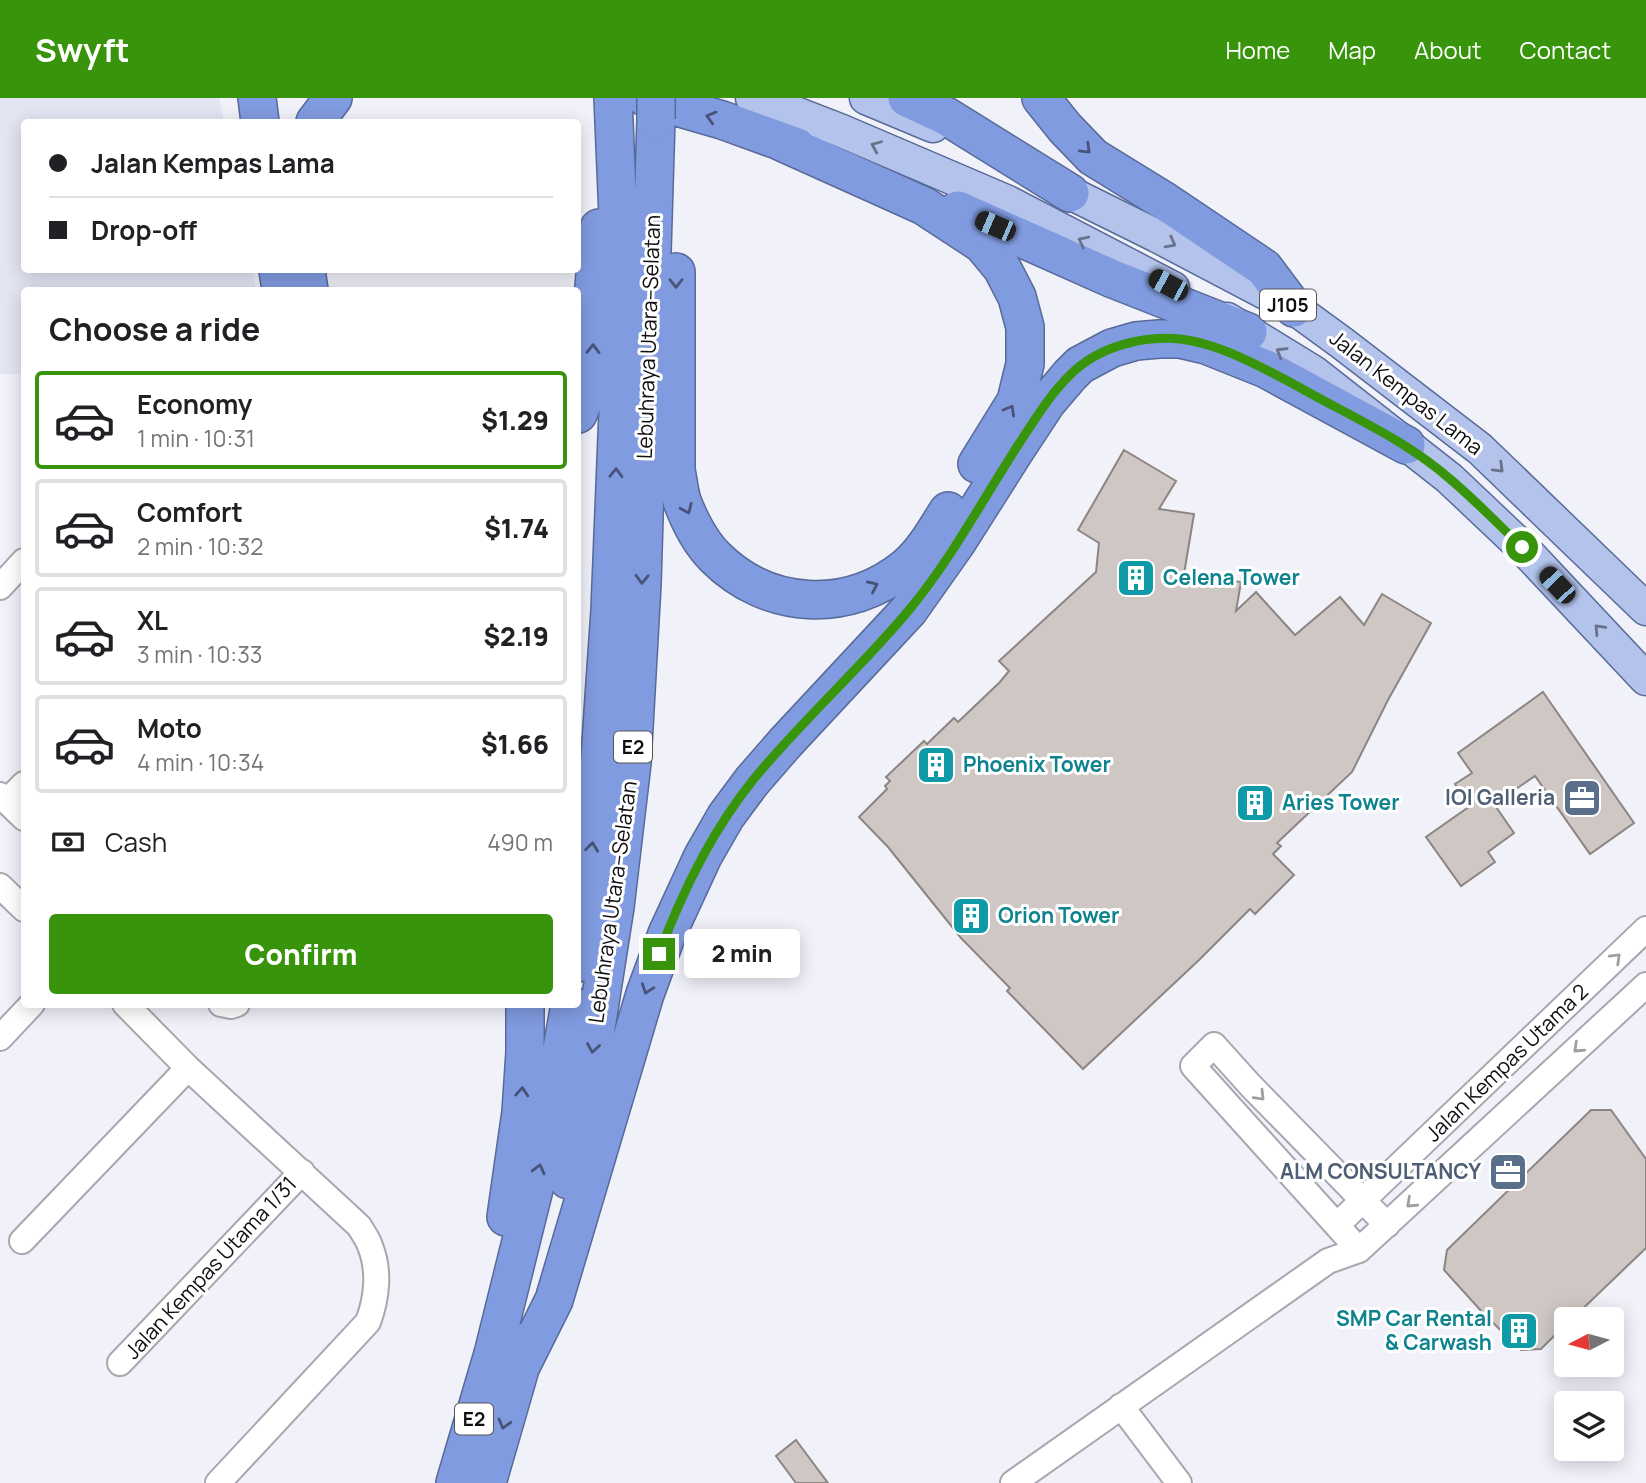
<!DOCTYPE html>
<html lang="en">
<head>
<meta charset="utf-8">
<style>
  :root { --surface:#fff; --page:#f2f2f2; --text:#202124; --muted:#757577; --line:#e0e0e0; --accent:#38940b }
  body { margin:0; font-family:Manrope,sans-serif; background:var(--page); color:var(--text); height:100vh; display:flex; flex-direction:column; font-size:26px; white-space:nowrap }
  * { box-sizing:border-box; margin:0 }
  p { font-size:23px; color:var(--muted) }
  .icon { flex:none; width:38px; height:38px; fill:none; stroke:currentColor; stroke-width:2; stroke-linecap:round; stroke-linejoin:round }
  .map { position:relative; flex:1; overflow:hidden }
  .drawer { position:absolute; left:21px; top:189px; width:560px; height:721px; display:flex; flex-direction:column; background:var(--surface); border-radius:7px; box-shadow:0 4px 18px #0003 }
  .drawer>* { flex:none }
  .hud { position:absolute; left:21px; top:21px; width:560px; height:154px; border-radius:7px; box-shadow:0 4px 18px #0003; display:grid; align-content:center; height:154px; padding:0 28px; background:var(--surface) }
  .needle { width:46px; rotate:264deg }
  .controls { position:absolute; left:1554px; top:1209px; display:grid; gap:14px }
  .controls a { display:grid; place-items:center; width:70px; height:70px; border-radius:7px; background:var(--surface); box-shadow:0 4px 18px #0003; font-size:35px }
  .end { position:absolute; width:32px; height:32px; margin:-16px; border:9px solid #38940b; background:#fff; box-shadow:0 0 0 4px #fff }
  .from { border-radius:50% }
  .bubble { position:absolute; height:49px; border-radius:7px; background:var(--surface); box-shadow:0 4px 18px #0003; font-size:23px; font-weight:800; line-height:49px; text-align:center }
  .car { position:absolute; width:21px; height:42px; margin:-21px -10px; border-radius:9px; box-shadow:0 0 5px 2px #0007; background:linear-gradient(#222 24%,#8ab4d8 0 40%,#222 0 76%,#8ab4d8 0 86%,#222 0) }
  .hud b { display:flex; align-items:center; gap:24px; height:66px; font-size:26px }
  .hud b+b { border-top:2px solid var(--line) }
  .hud i { width:18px; height:18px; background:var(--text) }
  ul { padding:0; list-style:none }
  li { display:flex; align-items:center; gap:21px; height:98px; margin:0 14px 10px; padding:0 14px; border:4px solid var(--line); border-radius:7px }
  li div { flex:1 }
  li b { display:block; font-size:26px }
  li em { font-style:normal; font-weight:800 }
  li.on { border-color:var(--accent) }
  li>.icon { width:63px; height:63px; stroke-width:1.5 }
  h2 { padding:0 28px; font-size:32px; line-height:84px }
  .pay { display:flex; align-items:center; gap:18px; height:77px; padding:0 28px; font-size:26px }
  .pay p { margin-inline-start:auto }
  .button { display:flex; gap:14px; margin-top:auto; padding:14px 28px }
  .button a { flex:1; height:80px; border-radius:7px; background:var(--accent); color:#fff; font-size:28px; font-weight:800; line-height:80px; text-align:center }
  header { display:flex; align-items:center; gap:42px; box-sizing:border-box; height:98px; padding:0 35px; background:var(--accent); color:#fff }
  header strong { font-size:33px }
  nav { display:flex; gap:38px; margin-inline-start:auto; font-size:24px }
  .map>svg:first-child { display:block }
  .built { fill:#e3e5f3 }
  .building { fill:#cfc7c3; stroke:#8d8582; stroke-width:2 }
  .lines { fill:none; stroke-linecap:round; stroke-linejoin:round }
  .minor-casing { stroke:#a7a8af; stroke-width:28 }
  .major-casing { stroke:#586a98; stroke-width:35 }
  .highway-casing { stroke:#586a98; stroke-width:40 }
  .minor { stroke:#fff; stroke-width:24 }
  .major { stroke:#b3c3ec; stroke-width:32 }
  .highway { stroke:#809be0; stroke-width:37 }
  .highway-bridge-casing { stroke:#586a98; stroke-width:40; stroke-linecap:butt }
  .highway-bridge { stroke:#809be0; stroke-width:37 }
  .oneway { stroke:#475478 }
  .oneway2 { stroke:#697289 }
  .oneway3 { stroke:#9f9fa0 }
  .route { stroke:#38940b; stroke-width:9 }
  .labels { text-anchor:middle; stroke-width:6; stroke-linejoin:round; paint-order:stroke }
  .shield { fill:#fff; stroke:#565658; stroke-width:2 }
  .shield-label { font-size:19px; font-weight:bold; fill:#0e0e11 }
  .street-label { font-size:21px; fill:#0e0e11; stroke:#fff }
  .culture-label { font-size:21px; font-weight:bold; fill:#0d838f; stroke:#fff; text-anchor:start }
  .service-label { font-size:21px; font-weight:bold; fill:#4e5e75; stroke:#fff; text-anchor:end }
</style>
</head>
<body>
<header>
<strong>Swyft</strong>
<nav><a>Home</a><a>Map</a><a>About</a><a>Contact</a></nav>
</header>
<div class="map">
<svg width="1646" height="1385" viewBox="0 0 1646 1385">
  <rect width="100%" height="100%" fill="#f0f1f9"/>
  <path class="built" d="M0 0H219L224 24H24V172H252L256 192H24V276H0Z"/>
  <path class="building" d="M1124 352 1176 383 1159 411 1194 416 1184 476 1241 484 1236 513 1256 494 1295 537 1340 499 1364 527 1382 496 1431 525 1388 602 1352 674 1277 745 1281 748 1273 756 1294 777 1255 816 1250 811 1199 862 1083 971 1007 893 1010 890 961 840 888 749 859 719 887 691 885 688 890 683 886 679 924 643 927 646 954 620 958 624 1000 584 1009 573 999 563 1096 474 1099 445 1078 432Z
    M1543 594 1634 725 1590 756 1535 678 1494 706 1514 735 1488 754 1495 764 1461 788 1426 739 1470 708 1455 686 1472 675 1458 655Z
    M1591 1012H1611L1646 1061V1150L1571 1222H1566V1226L1541 1251 1521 1252 1483 1215 1444 1172 1447 1152Z
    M796 1342 828 1385H796L776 1358Z"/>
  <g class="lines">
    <defs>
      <path id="minor" d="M0 489 24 463
        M0 697 24 720
        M7 703 24 686
        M0 788 24 811
        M125 906 188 970 359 1128C363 1135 368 1141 370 1148 380 1172 377 1200 368 1224L218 1385
        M221 906 231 908 237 906
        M0 940 32 906
        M1337 1127 1646 831
        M22 1143 188 970
        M1359 1152 1193 968 1214 947 1250 987 1387 1127
        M120 1265 302 1074
        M1121 1308 1179 1385
        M1013 1385 1328 1163 1359 1152 1646 887"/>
      <path id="major" d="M752 0 780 9 842 33 1008 104 1173 190
        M866 0 933 28
        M1048 84 1157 138 1294 210 1342 245 1480 351 1646 511
        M1227 221 1315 275 1449 380 1522 449 1646 581"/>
      <path id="highway" d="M257 0 260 24
        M646 0 722 22 797 49
        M907 0 946 18 1070 95
        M1041 0 1065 30 1093 59 1166 104 1264 170 1294 210
        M315 24 333 0
        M775 41 924 108 982 146 1002 170 1017 199 1025 229V266L1016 303 977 366
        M958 112 1113 181 1248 234
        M278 172 281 192
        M306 172 309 192
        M676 174V372C678 382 679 393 682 403 689 422 701 445 715 459 768 512 848 516 906 469 924 454 936 432 948 413
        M578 316 587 294 594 257 592 211 599 130
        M578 865 597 702 610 512 622 214 613 0
        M568 1082 587 987 615 809 632 665 642 486 656 21
        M506 1119 521 1014 525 954V906
        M522 1266 554 1202 645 896 667 836 703 758 726 718 752 683 786 644 909 512 957 444 1016 351 1047 304 1070 277 1080 267 1112 250 1136 243 1159 241H1180L1206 247 1266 271 1406 347
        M455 1385 493 1256 545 1047 570 906
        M487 1385 528 1243"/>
    </defs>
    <use href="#minor" class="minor-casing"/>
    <use href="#major" class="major-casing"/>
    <use href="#highway" class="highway-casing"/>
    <use href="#minor" class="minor"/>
    <use href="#major" class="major"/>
    <use href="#highway" class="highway"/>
    <defs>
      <path id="highway-bridge" d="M656 0V21"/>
    </defs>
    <use href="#highway-bridge" class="highway-bridge-casing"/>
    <use href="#highway-bridge" class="highway-bridge"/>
  </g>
  <defs><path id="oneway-chevron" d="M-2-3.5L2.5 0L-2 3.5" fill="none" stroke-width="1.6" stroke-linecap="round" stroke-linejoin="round" transform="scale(1.75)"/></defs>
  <g class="oneway">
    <use href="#oneway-chevron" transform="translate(711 19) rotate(-164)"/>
    <use href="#oneway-chevron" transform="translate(1086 51) rotate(45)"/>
    <use href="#oneway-chevron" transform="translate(676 185) rotate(90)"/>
    <use href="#oneway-chevron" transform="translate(593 251) rotate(-89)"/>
    <use href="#oneway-chevron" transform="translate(1010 312) rotate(-60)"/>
    <use href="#oneway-chevron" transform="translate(616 375) rotate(-88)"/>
    <use href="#oneway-chevron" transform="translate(687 411) rotate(66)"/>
    <use href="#oneway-chevron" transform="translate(642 481) rotate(92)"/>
    <use href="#oneway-chevron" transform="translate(873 488) rotate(-25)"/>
    <use href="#oneway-chevron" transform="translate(592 749) rotate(-83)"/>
    <use href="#oneway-chevron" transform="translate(647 891) rotate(109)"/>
    <use href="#oneway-chevron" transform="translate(593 950) rotate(99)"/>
    <use href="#oneway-chevron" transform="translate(522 994) rotate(-86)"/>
    <use href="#oneway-chevron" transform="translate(539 1071) rotate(-76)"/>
    <use href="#oneway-chevron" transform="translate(504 1326) rotate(106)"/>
  </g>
  <g class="oneway2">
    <use href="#oneway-chevron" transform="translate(876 48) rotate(-157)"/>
    <use href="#oneway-chevron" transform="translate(1083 143) rotate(-153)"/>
    <use href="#oneway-chevron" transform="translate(1171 145) rotate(28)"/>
    <use href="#oneway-chevron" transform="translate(1281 254) rotate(-149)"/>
    <use href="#oneway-chevron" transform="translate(1499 370) rotate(44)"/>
    <use href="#oneway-chevron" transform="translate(1599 531) rotate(-133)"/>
  </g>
  <g class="oneway3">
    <use href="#oneway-chevron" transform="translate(1616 860) rotate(-44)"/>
    <use href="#oneway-chevron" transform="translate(1578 950) rotate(137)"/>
    <use href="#oneway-chevron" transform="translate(1260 998) rotate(46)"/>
    <use href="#oneway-chevron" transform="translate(1411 1105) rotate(137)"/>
  </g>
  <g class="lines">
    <path class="route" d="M659 856C682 794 712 733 753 682 802 622 860 571 909 512 953 459 985 397 1022 341 1037 318 1052 294 1071 276 1098 249 1143 237 1180 241 1225 246 1278 278 1317 299 1363 324 1410 346 1450 381 1475 402 1498 426 1522 449"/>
  </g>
  <defs>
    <symbol id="building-square" viewBox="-11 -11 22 22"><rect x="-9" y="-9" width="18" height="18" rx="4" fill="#0f9aa8" stroke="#fff"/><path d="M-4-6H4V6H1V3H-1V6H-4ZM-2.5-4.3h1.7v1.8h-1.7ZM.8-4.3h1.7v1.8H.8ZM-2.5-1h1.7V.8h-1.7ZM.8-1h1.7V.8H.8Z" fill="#fff"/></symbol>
    <symbol id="office-square" viewBox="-11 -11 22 22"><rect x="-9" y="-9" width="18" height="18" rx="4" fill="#5c6f8a" stroke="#fff"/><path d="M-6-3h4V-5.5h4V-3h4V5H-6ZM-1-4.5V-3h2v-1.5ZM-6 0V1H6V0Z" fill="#fff"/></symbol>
  </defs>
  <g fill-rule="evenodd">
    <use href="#building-square" x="1114" y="458" width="44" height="44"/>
    <use href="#building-square" x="914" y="645" width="44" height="44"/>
    <use href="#office-square" x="1560" y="678" width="44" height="44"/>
    <use href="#building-square" x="1233" y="683" width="44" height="44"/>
    <use href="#building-square" x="949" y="796" width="44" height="44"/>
    <use href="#office-square" x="1486" y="1052" width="44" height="44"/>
    <use href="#building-square" x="1497" y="1211" width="44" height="44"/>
  </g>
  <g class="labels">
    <g class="shield">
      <rect x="1260" y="191.5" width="56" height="31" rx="5"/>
      <rect x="614" y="633.5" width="38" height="31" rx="5"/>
      <rect x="455" y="1305.5" width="38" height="31" rx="5"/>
    </g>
    <g class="shield-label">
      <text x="1288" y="214">J105</text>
      <text x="633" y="656">E2</text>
      <text x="474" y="1328">E2</text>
    </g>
    <g class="street-label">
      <text transform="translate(649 239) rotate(-88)" y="7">Lebuhraya Utara–Selatan</text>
      <text transform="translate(1406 295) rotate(38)" y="7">Jalan Kempas Lama</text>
      <text transform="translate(613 804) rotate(-82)" y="7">Lebuhraya Utara–Selatan</text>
      <text transform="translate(1507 965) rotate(-44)" y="7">Jalan Kempas Utama 2</text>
      <text transform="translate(211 1170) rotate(-47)" y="7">Jalan Kempas Utama 1/31</text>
    </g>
    <g class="culture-label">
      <text x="1163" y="487">Celena Tower</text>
      <text x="963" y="674">Phoenix Tower</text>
      <text x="1282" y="712">Aries Tower</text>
      <text x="998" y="825">Orion Tower</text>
      <text x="1492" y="1228" text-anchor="end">SMP Car Rental<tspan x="1492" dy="24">&amp; Carwash</tspan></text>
    </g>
    <g class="service-label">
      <text x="1555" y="707">IOI Galleria</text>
      <text x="1481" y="1081">ALM CONSULTANCY</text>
    </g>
  </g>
</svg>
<div class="controls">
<a><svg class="needle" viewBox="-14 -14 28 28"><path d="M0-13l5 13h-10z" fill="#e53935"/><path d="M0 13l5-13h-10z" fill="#757577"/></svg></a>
<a><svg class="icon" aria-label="layers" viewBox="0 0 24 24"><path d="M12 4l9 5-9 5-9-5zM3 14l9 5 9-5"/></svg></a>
</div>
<i class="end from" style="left:1522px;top:449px"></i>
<i class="end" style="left:659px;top:856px"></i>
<div class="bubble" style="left:684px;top:831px;width:116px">2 min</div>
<i class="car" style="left:995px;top:128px;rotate:293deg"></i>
<i class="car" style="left:1168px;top:187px;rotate:298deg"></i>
<i class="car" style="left:1557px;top:487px;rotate:317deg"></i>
<div class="hud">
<b><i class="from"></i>Jalan Kempas Lama</b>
<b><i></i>Drop-off</b>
</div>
<section class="drawer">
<h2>Choose a ride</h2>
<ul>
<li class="on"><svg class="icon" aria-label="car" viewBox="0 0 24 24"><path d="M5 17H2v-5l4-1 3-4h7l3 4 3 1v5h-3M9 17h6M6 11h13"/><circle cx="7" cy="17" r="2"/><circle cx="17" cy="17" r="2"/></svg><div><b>Economy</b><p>1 min · 10:31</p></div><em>$1.29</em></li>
<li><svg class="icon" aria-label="car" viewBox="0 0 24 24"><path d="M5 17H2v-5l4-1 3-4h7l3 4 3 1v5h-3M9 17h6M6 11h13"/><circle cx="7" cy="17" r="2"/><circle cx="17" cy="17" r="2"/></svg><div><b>Comfort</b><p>2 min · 10:32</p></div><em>$1.74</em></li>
<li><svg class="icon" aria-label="car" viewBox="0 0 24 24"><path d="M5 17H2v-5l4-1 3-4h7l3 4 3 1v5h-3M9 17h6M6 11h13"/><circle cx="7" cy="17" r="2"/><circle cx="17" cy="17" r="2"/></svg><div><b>XL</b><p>3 min · 10:33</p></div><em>$2.19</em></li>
<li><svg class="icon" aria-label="car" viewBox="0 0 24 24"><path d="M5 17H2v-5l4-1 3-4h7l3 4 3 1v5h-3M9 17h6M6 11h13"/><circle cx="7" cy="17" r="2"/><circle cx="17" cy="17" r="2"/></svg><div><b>Moto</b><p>4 min · 10:34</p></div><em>$1.66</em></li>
</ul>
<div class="pay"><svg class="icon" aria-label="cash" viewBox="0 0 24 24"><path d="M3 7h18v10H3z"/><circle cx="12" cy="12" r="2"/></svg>Cash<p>490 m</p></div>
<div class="button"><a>Confirm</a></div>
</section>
</div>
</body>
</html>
